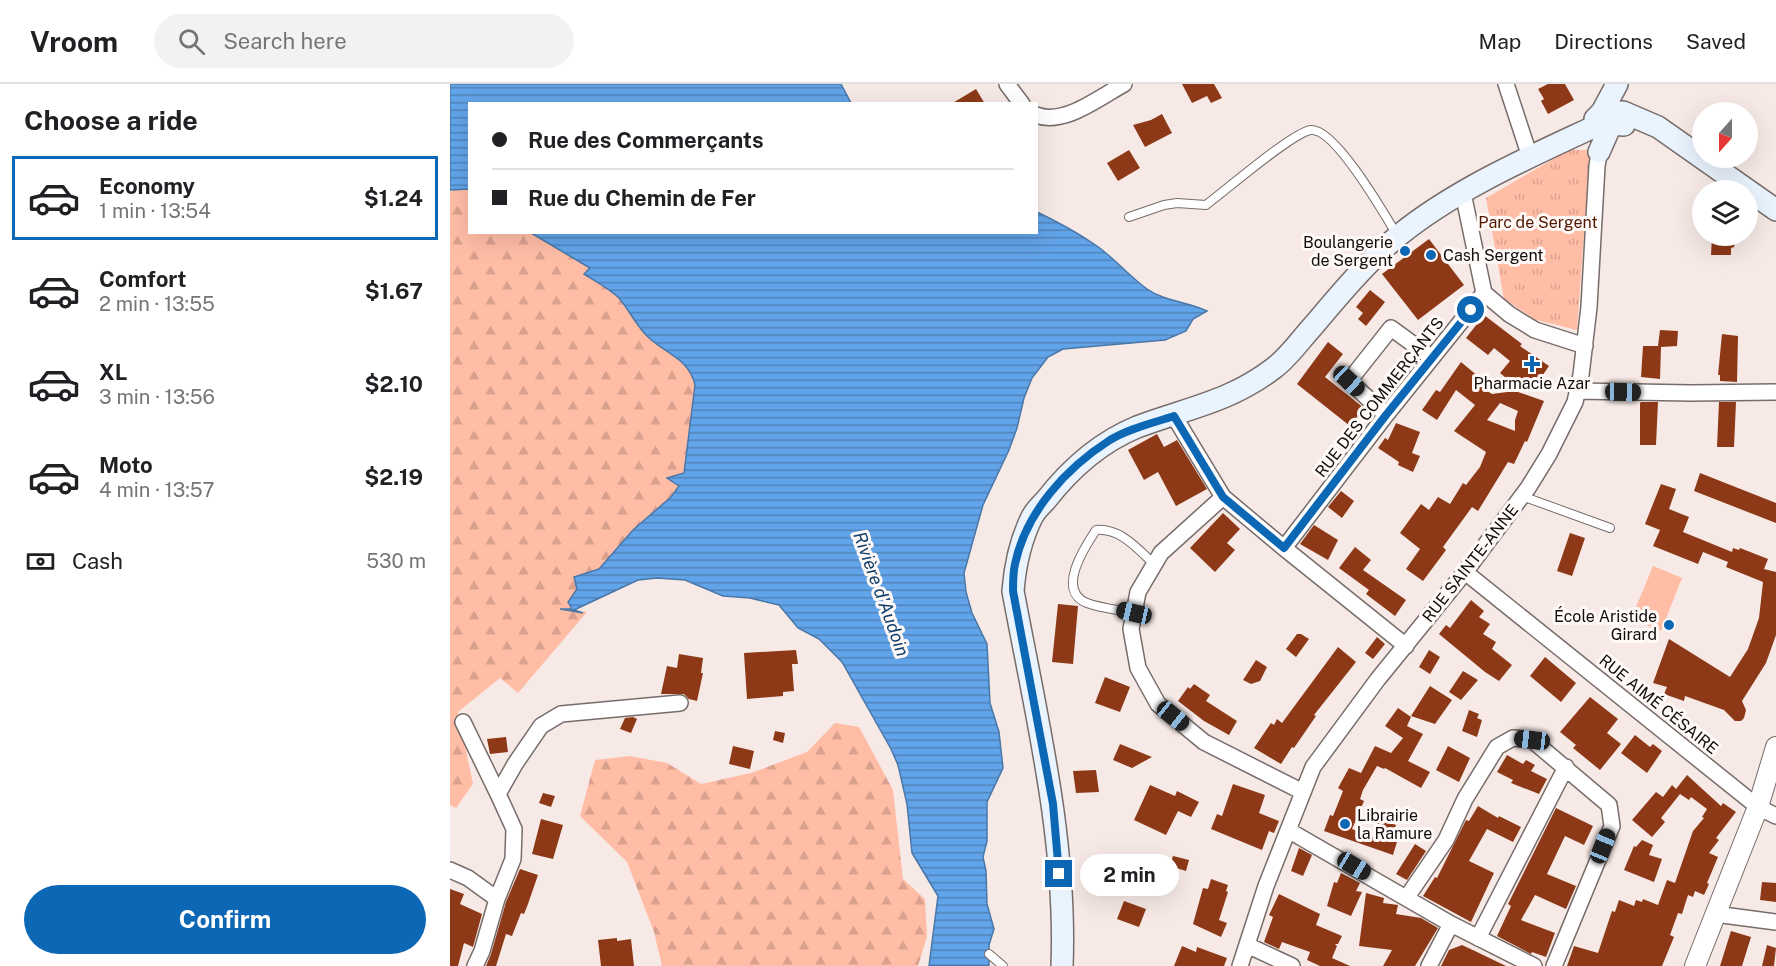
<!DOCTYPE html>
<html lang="en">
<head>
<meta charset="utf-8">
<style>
  :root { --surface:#fff; --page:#f2f2f2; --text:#202124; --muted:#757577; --line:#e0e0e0; --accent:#0c67b5 }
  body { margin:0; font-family:"Public Sans",sans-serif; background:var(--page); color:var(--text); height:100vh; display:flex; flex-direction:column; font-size:22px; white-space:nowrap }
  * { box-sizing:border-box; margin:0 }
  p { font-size:20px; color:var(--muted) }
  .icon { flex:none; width:33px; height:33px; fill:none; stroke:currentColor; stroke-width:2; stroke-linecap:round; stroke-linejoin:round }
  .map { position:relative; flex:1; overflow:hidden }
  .drawer { display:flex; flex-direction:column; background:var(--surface); width:450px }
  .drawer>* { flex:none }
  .hud { position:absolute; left:18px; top:18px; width:570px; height:132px; border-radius:0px; box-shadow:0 6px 24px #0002; display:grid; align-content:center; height:132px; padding:0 24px; background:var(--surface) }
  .needle { width:39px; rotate:201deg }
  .tools { position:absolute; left:1242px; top:18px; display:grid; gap:12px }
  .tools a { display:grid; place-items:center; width:66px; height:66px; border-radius:50%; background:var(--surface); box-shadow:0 6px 24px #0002; font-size:30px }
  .end { position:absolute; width:27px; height:27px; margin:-14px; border:8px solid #0c67b5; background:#fff; box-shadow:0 0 0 3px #fff }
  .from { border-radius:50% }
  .bubble { position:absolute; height:42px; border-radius:21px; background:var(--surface); box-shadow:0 6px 24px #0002; font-size:20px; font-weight:700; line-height:42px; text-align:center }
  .car { position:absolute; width:18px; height:36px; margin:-18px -9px; border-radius:8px; box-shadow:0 0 4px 2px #0007; background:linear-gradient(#222 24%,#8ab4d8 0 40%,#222 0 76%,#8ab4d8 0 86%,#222 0) }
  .hud b { display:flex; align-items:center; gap:21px; height:57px; font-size:22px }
  .hud b+b { border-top:2px solid var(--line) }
  .hud i { width:15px; height:15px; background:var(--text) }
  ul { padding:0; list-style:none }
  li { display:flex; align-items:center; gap:18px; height:84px; margin:0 12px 9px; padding:0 12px; border:3px solid transparent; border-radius:0px }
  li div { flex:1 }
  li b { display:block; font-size:22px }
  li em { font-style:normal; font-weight:700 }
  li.selected { border-color:var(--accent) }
  li>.icon { width:54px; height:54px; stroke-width:1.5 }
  h2 { padding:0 24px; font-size:27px; line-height:72px }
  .pay { display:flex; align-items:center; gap:15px; height:66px; padding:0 24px; font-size:22px }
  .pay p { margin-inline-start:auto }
  .button { display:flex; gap:12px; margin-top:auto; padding:12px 24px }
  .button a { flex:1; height:69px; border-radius:36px; background:var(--accent); color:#fff; font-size:24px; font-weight:700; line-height:69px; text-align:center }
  header { display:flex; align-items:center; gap:36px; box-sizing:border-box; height:84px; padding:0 30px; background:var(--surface); border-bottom:2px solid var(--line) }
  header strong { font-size:28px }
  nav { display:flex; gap:33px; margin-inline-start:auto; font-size:21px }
  .search { width:420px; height:54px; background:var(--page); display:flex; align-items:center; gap:15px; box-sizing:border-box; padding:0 21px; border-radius:33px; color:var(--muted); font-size:22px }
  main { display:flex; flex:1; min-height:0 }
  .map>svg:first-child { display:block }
  .grass { fill:url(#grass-tufts) }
  .forest { fill:url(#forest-firs) }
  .pitch { fill:#ffbda6 }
  .water { fill:url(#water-rules); stroke:#4a77a7; stroke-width:1.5 }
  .building { fill:#8d3917; fill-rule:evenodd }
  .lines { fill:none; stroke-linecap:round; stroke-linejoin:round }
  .service-casing { stroke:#776c69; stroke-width:10 }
  .minor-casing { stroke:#776c69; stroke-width:18 }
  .tertiary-casing { stroke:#776c69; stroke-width:22 }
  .secondary-casing { stroke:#776c69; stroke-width:24 }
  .service { stroke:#fff; stroke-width:8 }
  .minor { stroke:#fff; stroke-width:15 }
  .tertiary { stroke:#fff; stroke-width:20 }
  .secondary { stroke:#eaf4fe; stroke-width:21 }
  .route { stroke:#0c67b5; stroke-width:8 }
  .poi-dot { fill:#0c67b5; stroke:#fff9f8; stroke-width:2 }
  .labels { text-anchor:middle; stroke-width:6; stroke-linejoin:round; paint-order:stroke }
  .park-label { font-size:16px; fill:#511700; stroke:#fff9f8 }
  .poi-label { font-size:16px; fill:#110d0c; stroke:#fff9f8; text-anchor:end }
  .street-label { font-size:16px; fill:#110d0c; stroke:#fff9f8 }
  .water-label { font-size:18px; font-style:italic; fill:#103f6c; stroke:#fff9f8 }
</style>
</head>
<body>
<header>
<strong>Vroom</strong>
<div class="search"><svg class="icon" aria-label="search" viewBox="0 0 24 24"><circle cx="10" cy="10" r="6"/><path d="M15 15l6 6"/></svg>Search here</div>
<nav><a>Map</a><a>Directions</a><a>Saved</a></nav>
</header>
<main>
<section class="drawer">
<h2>Choose a ride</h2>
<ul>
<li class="selected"><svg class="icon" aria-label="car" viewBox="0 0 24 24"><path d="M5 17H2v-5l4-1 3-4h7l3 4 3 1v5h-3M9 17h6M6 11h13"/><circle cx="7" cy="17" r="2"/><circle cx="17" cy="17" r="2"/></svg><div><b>Economy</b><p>1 min · 13:54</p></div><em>$1.24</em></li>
<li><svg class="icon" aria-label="car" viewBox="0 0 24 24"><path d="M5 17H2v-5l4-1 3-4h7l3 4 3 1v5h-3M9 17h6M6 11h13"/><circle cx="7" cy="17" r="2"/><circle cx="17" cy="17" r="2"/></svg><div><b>Comfort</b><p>2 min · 13:55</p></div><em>$1.67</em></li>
<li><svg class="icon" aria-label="car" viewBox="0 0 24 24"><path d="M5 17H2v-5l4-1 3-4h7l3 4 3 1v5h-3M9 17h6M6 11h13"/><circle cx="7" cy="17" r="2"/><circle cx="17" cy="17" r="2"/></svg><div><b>XL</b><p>3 min · 13:56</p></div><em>$2.10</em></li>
<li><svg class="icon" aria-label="car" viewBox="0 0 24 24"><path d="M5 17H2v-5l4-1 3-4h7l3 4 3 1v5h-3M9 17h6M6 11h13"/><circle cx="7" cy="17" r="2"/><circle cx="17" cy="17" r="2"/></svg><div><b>Moto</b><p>4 min · 13:57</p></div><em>$2.19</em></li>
</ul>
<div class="pay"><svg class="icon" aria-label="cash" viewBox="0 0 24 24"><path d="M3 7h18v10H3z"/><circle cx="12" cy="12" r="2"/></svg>Cash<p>530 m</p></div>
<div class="button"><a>Confirm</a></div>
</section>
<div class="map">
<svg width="1326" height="882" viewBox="0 0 1326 882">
  <defs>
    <pattern id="grass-tufts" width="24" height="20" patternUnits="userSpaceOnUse" patternTransform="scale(1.5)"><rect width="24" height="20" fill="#ffbda6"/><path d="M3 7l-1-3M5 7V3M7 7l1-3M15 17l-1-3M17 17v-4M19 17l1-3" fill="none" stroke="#daa18e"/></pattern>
    <pattern id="forest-firs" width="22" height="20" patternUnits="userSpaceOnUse" patternTransform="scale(1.5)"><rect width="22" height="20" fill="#ffbda6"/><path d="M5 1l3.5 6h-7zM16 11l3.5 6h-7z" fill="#daa18e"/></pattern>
    <pattern id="water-rules" width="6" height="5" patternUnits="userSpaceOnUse" patternTransform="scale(1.5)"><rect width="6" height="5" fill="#62a4e9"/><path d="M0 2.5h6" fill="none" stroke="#4f84bb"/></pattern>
  </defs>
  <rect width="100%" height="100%" fill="#f7eae6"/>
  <path class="grass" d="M1119 66H1140L1127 246 1086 236 1054 215 1036 114Z"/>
  <path class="forest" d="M19 98 20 148 94 149 149 192 250 282 251 327 232 396 217 430 139 495 125 526 137 528 68 609 50 594 8 628 23 700 6 724 0 721V108Z
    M385 639 409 643 443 706 453 795 475 815 477 853 468 882H212L204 848 177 778 130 732 145 676 180 672 217 679 251 700 301 689 357 668Z"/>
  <path class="pitch" d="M1203 482 1232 494 1211 547 1181 535Z"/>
  <path class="water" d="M0 0H391L401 19 20 20 19 105 0 106Z
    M587 128C608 138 628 149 647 162 665 175 679 192 697 205 716 218 736 217 757 227L743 235 736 247 715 256 613 265 598 273 582 294 574 314 567 344 559 366 533 421 514 489 516 508 522 529 537 560 540 619 549 648 553 684 537 718V757L533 773 536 787 537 820 544 845 539 861V882H479L488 812 462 769 457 720 448 681 441 665 392 578 369 555 348 544 329 521 300 514 273 512 235 496 207 494 188 496 124 526 133 529 110 525H122L118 518 127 505 124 493 149 485 183 446 221 413 229 402 217 394 234 389 245 301C239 274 215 270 197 252 186 241 179 226 169 214 160 205 145 197 134 190L140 184 81 149 586 148Z"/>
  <path class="building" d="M732 0H764L772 14 761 19 757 12 742 19Z
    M1098 0H1115L1124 16 1098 30 1091 17 1094 15 1088 5Z
    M526 5 535 20H501Z
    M712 30 722 49 695 63 683 41 701 36Z
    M679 66 690 84 668 97 657 79Z
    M1262 152H1276V154H1286L1284 163 1281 164V171H1261Z
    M979 155 1014 201 968 236 932 190Z
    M920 206 935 218 916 242 908 235 913 229 906 223Z
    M1034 231 1072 260 1070 262 1099 282 1084 304 1071 306 1050 289 1060 277 1044 264 1038 271 1016 254Z
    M1210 246 1228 247 1227 262 1211 263 1210 295 1191 293 1193 262H1208Z
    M1272 250 1288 252 1287 298 1270 297V291H1268Z
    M878 258 893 270 875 293 914 324 900 342 847 300Z
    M1011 278 1029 293 1025 299 1042 310 1065 307 1094 317 1077 358 1075 357 1064 380 1058 378 1028 427 1022 423 993 463 996 466 973 497 956 485 970 465 950 449 971 420 979 426 988 413 1000 420 1013 399 1016 401 1030 383 1036 368 1004 347 1025 321 1006 306 987 336 972 326 986 306 990 308ZM1050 319 1068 327 1065 336V347L1037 336Z
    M1191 318H1208L1206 361H1190V319Z
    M1269 318H1286L1284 363H1267Z
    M946 339 970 348 962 369 970 372 963 388 948 381 949 378 928 364 935 354 938 356Z
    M707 350 714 363 727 356 757 405 726 422 708 388 694 396 678 366Z
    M1250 389 1326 419V439L1244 407Z
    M1211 400 1226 405 1219 425 1239 433 1233 448 1282 468 1283 464 1289 466 1290 464 1318 475 1314 485 1326 488V551L1316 579 1292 617 1296 626 1294 634 1291 637H1285L1274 626 1235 612 1234 617 1214 610 1217 603 1203 599 1219 555 1280 593 1298 565 1309 534 1313 498 1276 483 1278 478 1253 468 1248 480 1203 462 1210 446 1195 440Z
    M891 407 904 417 892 434 878 423Z
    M773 429 790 445 777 459 785 466 765 488 740 464Z
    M864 441 888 456 878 476 850 460Z
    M1120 449 1135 454 1122 492 1107 487Z
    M905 463 921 476 913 486 956 516 945 532 916 510 919 506 889 484Z
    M1021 516 1034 527 1029 533 1040 540 1033 550 1046 558 1042 565 1062 581 1049 597 1035 588 989 550 996 541 1000 544Z
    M608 520 628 522 623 580 602 578Z
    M847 550H851L859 555 846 573 836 565Z
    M927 553 935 560 923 575 915 569Z
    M888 563 906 578 864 631 866 632 844 664 842 663 831 680 804 664 821 639 824 641 827 635 832 639Z
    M346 566 348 580H342L344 607 333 608V612L297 615 294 569Z
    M979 566 990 573 980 590 969 583Z
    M229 570 253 574 251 589H253L247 617 239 615 234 610H211L217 582 227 584Z
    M1095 573 1126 599 1111 618 1080 592Z
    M806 576 817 583 810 597 801 600 793 596Z
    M1013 587 1028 596 1011 616 999 608Z
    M655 593 680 603 670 628 645 619Z
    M744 600 760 611 756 617 787 637 779 651 754 637 728 617 738 603 740 605Z
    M980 602 1002 616 985 640 961 632Z
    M1140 613 1168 635 1157 649 1171 660 1150 686 1123 664 1126 661 1110 648Z
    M948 624 961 633 957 642 973 650 958 677 980 688 971 704 935 684 934 685 927 682 913 706 910 715 914 717 902 745 923 753 929 735 946 741 944 747 950 748 943 771 874 747 880 731 883 732 893 707 888 704 899 684 911 689 925 662 941 669 953 654 935 642Z
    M1019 626 1029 630 1027 634 1032 636 1027 653 1012 647Z
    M183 633 187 635 181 649 170 645 175 634Z
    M325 647 335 649 333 659 323 656Z
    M1185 651 1200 663 1203 660 1212 667 1197 689 1171 669Z
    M56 653 58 668 40 670 37 655Z
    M670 660 702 673 682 684 663 676Z
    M283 662 304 667 300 685 279 680Z
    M998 662 1020 674 1009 698 986 686Z
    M1057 671 1073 680 1076 676 1085 681 1081 687 1097 695 1089 710 1061 699 1063 696 1047 688Z
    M646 686 649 708 626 709 623 687Z
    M1237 691 1271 722 1273 719 1286 728 1266 754 1269 756 1259 769 1268 773 1257 799 1259 800 1254 811 1245 807 1243 813 1238 811 1232 830 1228 829 1220 851 1224 853 1212 882H1117L1124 862 1148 869 1162 827 1165 828 1169 816 1184 822 1186 816 1192 818 1193 815 1208 821 1217 796 1225 799 1243 747 1254 734 1252 733 1257 725 1241 713 1239 716 1230 710 1211 734 1215 738 1202 753 1182 736 1206 708 1213 713 1222 701 1226 705Z
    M783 700 815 711 809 729 829 737 824 749 819 747 812 766 761 745 767 730 772 732Z
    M700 701 725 712 727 707 749 718 741 733 728 727 716 751 684 736Z
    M93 709 105 712 101 723 89 719Z
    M1028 722 1048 734 1049 732 1071 743 1063 758 1037 745 1019 777 1044 789 1021 838 973 812 985 793 987 794 1016 736 1019 737Z
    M1106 724 1143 742 1134 761 1115 752 1097 790 1126 802 1116 825 1085 811 1071 836 1105 849 1096 873 1082 868 1081 870 1047 852 1061 822 1058 820Z
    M91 735 113 741 103 775 82 770Z
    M1192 756 1203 761 1199 771 1212 775 1204 798 1174 786 1184 762 1186 763Z
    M965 760 976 767 957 796 946 790Z
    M849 764 862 771 853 792 841 787Z
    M723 772 739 776 736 787 720 782Z
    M70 785 88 791 78 820 74 830 71 829 62 852 56 850 46 882H36L41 870 56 818Z
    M891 789 910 799 906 807 912 808 901 832 877 822 884 798 887 799Z
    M761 795 778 801 776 807 778 808 769 836 777 839 771 853 743 840 753 804 758 805Z
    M1312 798 1326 799V818L1310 816Z
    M0 805 14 810 10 820 32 830 23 863 14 859 8 882H0Z
    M916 809 934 814 933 819 948 821 946 830 971 834 988 844 965 882H933L942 866 909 862Z
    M829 810 870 830 866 841 892 852 888 860H885L887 862 882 874 900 882H870L857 876 860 868 832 858 829 865 814 858 823 833 819 831Z
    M674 817 696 825 689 843 667 835Z
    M1281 847 1301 853 1292 882H1270Z
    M167 854V857L181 855 184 882H151L148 856Z
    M1012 861 1027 868 1056 882H991L999 866Z
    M1317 861 1326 864 1324 882H1312Z
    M732 862 746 868 747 863 777 874 774 882H724Z"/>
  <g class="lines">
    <defs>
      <path id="service" d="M679 133 714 121 727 119 756 121C775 107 843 48 861 46 885 44 935 131 947 151
        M1072 412 1160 444
        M684 529C670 526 650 524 637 519 606 507 634 464 646 446 670 444 687 464 703 479
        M539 870 553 882"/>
      <path id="minor" d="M557 0 572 20
        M1056 0 1080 73
        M586 31C614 42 650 13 674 0
        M1034 209 1059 230 1085 246 1135 262
        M1127 307 1241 309 1326 308
        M936 331 899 297 941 244 982 274
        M724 332 773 413 834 464 956 562
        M773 413 711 469 688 508 681 545 688 584 708 620 754 658 853 708
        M834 464 936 331 1034 209 1013 109
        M1015 488 1308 723 1326 732
        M13 638 48 710
        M838 746 1001 840 1084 882
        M0 786 18 794 47 815
        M957 813 996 756 1015 715 1047 663 1063 654 1082 656 1159 721 1162 742 1104 882
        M1265 830 1326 838
        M1028 854 1116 683
        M797 861 842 882
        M25 882 32 867 47 815 63 775 64 745 48 710 65 680 91 642 111 630 230 619
        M790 882 816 802 863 683 928 595 1015 488 1078 404 1099 370 1125 318 1131 291 1139 223 1147 82 1151 58
        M979 882 1001 840"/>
      <path id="tertiary" d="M1245 882 1308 723 1326 663"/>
      <path id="secondary" d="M1163 29 1173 28 1208 43 1326 126
        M1145 35 1152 28 1167 0
        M1149 68 1160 43 1164 40 1174 41
        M612 882C617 756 586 631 563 507 565 482 570 457 582 433 585 427 591 421 596 416 620 385 651 358 687 343 737 324 780 318 824 284 839 273 851 255 864 241 890 210 917 178 948 152 1007 104 1082 72 1150 40"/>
    </defs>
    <use href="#service" class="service-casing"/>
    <use href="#minor" class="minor-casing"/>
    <use href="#tertiary" class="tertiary-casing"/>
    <use href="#secondary" class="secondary-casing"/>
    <use href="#service" class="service"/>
    <use href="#minor" class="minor"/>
    <use href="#tertiary" class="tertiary"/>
    <use href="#secondary" class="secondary"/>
  </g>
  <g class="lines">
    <path class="route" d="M609 790 603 720 563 507C563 499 563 489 565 480 576 428 616 384 660 356 680 344 703 339 724 332L773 413 834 464 936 331 1021 226"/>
  </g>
  <g class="poi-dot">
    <circle cx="955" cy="167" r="6"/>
    <circle cx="981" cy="171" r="6"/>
    <path d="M1079 271h6v6h6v6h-6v6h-6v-6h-6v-6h6z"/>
    <circle cx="1219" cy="541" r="6"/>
    <circle cx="895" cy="740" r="6"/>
  </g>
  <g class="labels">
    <g class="park-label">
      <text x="1088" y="144">Parc de Sergent</text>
    </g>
    <g class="poi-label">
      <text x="943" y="164">Boulangerie<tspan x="943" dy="18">de Sergent</tspan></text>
      <text x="993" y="177" text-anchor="start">Cash Sergent</text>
      <text x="1082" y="305" text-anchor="middle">Pharmacie Azar</text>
      <text x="1207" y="538">École Aristide<tspan x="1207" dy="18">Girard</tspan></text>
      <text x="907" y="737" text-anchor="start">Librairie<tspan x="907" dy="18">la Ramure</tspan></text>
    </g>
    <g class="street-label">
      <text transform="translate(929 313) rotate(-52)" y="6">RUE DES COMMERÇANTS</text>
      <text transform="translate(1020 479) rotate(-52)" y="6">RUE SAINTE-ANNE</text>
      <text transform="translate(1209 620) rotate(39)" y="6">RUE AIMÉ CÉSAIRE</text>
    </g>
    <g class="water-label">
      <text transform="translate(431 510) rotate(70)" y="6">Rivière d'Audoin</text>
    </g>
  </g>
</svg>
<div class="tools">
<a><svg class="needle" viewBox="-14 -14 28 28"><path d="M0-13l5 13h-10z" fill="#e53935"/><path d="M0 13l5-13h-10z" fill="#757577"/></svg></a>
<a><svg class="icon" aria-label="layers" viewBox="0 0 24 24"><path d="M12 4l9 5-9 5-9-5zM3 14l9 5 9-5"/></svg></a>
</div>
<i class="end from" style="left:1021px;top:226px"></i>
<i class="end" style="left:609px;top:790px"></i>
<div class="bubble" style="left:630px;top:770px;width:99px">2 min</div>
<i class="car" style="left:899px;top:297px;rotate:133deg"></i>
<i class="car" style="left:1173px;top:308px;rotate:91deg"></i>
<i class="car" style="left:684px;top:529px;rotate:283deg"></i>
<i class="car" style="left:723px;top:632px;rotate:129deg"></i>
<i class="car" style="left:1082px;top:656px;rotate:277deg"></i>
<i class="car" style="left:1153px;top:762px;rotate:22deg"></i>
<i class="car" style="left:904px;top:782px;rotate:121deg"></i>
<div class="hud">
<b><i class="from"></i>Rue des Commerçants</b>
<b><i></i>Rue du Chemin de Fer</b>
</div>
</div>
</main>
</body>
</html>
